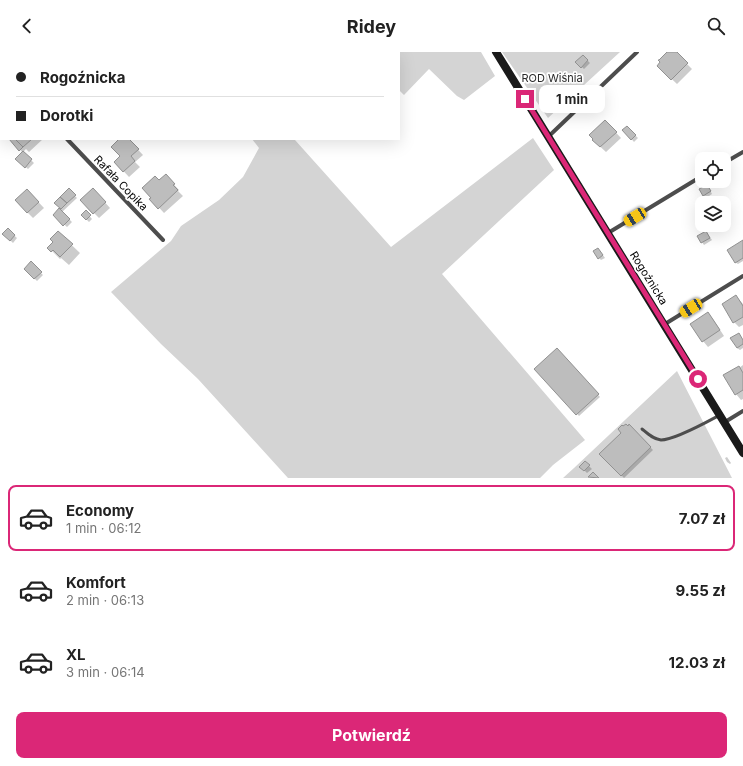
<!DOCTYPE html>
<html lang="pl">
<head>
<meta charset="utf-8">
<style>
  :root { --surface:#fff; --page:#f6f6f6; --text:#222; --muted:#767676; --line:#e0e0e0; --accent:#db2777 }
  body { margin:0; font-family:Inter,sans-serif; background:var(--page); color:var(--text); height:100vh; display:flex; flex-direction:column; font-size:15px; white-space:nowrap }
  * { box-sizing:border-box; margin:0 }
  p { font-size:13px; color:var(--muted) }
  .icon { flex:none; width:22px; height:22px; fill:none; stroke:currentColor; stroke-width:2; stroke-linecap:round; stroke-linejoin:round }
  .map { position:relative; height:426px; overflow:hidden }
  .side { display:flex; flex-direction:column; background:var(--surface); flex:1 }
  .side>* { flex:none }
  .hud { position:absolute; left:0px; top:0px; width:400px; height:88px; box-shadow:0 4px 16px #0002; display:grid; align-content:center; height:88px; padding:0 16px; background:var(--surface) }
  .fabs { position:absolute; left:695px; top:100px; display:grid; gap:8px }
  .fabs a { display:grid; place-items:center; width:36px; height:36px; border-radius:8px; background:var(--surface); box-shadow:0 4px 16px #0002; font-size:20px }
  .end { position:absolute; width:18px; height:18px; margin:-9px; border:5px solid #db2777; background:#fff; box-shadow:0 0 0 2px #fff }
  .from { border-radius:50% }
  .bubble { position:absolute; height:28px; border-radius:8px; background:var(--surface); box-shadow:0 4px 16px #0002; font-size:13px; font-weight:700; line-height:28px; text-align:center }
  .car { position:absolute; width:12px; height:24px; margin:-12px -6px; border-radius:5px; box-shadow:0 0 3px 1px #0007; background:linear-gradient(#f5c518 24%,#345 0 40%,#f5c518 0 76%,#345 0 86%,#f5c518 0) }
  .hud b { display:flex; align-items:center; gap:14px; height:38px; font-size:15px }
  .hud b+b { border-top:1px solid var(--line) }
  .hud i { width:10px; height:10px; background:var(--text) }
  ul { padding:7px 0 0; list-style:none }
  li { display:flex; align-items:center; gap:12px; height:66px; margin:0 8px 6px; padding:0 8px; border:2px solid transparent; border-radius:8px }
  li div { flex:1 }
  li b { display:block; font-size:15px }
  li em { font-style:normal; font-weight:700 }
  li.current { border-color:var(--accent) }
  li>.icon { width:36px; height:36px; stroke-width:1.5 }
  .action { display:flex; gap:8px; margin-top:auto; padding:8px 16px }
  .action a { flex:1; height:46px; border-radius:8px; background:var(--accent); color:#fff; font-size:16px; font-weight:700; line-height:46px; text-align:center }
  header { display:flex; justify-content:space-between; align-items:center; height:52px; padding:0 16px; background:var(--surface); font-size:18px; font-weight:700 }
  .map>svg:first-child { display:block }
  .green { fill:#d4d4d4 }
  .shadow { fill:#0003 }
  .building { fill:#bdbdbd; stroke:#919191 }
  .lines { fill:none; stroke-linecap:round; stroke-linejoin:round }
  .lane { stroke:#4d4d4d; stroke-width:3 }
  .street { stroke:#4d4d4d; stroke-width:4 }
  .secondary { stroke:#1a1a1a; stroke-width:8 }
  .route { stroke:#db2777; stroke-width:5 }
  .labels { text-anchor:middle; stroke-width:3.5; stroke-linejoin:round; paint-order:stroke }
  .park-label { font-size:11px; fill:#2b2b2b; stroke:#fff }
  .street-label { font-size:11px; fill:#000; stroke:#fff }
</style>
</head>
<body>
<header><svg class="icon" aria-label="back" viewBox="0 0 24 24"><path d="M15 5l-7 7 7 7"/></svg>Ridey<svg class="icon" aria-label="search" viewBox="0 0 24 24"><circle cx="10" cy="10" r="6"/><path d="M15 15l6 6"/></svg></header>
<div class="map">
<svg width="743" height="426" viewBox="0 0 743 426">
  <rect width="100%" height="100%" fill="#fff"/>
  <path class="green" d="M182 0H481L495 24 464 48 457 44 429 17 404 43 399 38V1H182Z
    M502 0H620L548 66Z
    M533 86 554 118 442 222 585 388 553 413 540 426H288L198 327 161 292 111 240 171 189 181 174 219 148 243 125 259 96 252 87H295V88L391 195Z
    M677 319 732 426H563L574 416Z"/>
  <path class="shadow" d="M260 0H274L275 1H261Z
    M277 0H291L292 1H276Z
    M668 0H675L692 17 677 32 658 14Z
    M583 4 590 11 584 17 577 10Z
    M605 69 621 86 606 100 593 88Z
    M627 75 638 86 634 90 624 78Z
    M10 87H43L29 100 26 97 23 100 34 111 28 117 17 107 23 101Z
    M121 87H128L143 103 135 110 140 115 129 125 115 110 121 104Z
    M166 124 179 138 178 139 183 144 164 161 151 147 152 146 160 130Z
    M709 136 712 142 706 146 704 143Z
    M93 137 110 156 99 166 81 148Z
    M27 138 44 156 33 166 16 149Z
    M69 138 77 146 62 160 72 170 67 175 54 163 61 156Z
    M724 152 730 160 724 164Z
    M86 160 92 167 89 170 82 163Z
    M8 178 17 186 13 191 4 182Z
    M58 180 80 201 69 213 61 206 60 207 49 196 54 190Z
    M706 180 712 188 704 193 702 190Z
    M743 189V209L738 212 735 210Z
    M600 199 605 206 601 208 599 206Z
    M31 211 43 223 37 229 25 217Z
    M736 244 743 252V273L739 275 734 270Z
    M708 261 713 267 724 284 708 295 703 289Z
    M739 282 743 288V296L740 298 737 296Z
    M557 298 600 345 579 364 536 317Z
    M743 313V347L741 348 736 342 739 316Z
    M629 374 653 398 624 426 601 402Z
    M727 405 731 411 730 412 727 410 725 406Z
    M585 410 592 417 587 421 581 415Z"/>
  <path class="building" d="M0 0H15L16 1H1V19L0 18Z
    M667 0H677L688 11 671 28 657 14 660 10 658 8H659Z
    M583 3 588 8 581 16 575 10Z
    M605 68 617 80 600 95 592 88 593 87 589 83Z
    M627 74 636 83 631 88 622 78Z
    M9 87H15L23 95 19 99Z
    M15 87H32L23 95Z
    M119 87H129L139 97 131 104 135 109 123 120 114 110 120 104 111 95Z
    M23 99 32 107 25 116 15 107Z
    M166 122 175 132 173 133 178 138 158 157 149 147 151 146 142 136 155 124 159 128Z
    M707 133 711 139 703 144 699 137Z
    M69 136 76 143 67 151 60 145Z
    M93 136 106 150 93 162 80 148Z
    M27 137 39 150 27 161 15 148Z
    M60 145 67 151 61 157 54 151Z
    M59 156 70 167 63 174 53 163Z
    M86 158 91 163 86 168 81 163Z
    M8 176 15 183 10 189 2 182Z
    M58 179 73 192 60 205 53 198 51 200 47 196 53 190 50 187Z
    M706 179 710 186 701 191 697 184Z
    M743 188V206L735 211 727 198Z
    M598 196 603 203 598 207 593 199Z
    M31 209 42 220 34 227 24 217Z
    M736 243 743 254V265L733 271 722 252Z
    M708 260 720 278 702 290 690 272Z
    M739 281 743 288V292L737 296 730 286Z
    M557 296 599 342 576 363 534 317Z
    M739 314 743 321V338L735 343 723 323Z
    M626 372 628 374 629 372 651 395 621 424 599 402 621 381 618 377 622 373 623 374Z
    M585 409 590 413 584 419 579 415Z
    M593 420 599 426 588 425Z"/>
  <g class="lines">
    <path class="lane" d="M642 377C648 382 653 387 661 388 674 388 705 371 718 364"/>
    <path class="street" d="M38 0 39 1
      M549 84 637 0
      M67 87 163 188
      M724 111 743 100
      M608 181 702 124
      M665 272 743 224
      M725 370 743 359"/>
    <path class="secondary" d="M496 0 743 401"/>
  </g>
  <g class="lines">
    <path class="route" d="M525 47 698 327"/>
  </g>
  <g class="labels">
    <g class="park-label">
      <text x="552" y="30">ROD Wiśnia</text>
    </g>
    <g class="street-label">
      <text transform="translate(121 131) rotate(46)" y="4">Rafała Copika</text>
      <text transform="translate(649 226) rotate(58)" y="4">Rogoźnicka</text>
    </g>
  </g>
</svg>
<div class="fabs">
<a><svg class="icon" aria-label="locate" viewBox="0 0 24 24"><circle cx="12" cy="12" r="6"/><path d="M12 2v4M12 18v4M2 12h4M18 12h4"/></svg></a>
<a><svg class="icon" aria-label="layers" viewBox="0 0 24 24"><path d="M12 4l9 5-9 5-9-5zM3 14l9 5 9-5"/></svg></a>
</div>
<i class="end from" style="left:698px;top:327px"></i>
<i class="end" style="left:525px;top:47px"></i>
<div class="bubble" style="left:539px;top:33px;width:66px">1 min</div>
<i class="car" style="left:635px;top:165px;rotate:239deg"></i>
<i class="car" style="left:691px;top:256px;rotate:238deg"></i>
<div class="hud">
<b><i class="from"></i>Rogoźnicka</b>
<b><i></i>Dorotki</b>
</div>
</div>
<section class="side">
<ul>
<li class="current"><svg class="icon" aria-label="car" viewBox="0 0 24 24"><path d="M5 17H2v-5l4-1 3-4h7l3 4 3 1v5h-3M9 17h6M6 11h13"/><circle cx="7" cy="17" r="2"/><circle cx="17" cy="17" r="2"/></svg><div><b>Economy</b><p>1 min · 06:12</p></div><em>7.07 zł</em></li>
<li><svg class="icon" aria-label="car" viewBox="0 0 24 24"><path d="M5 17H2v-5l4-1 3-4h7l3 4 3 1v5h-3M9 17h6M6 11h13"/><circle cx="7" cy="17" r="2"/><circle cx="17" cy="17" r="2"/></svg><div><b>Komfort</b><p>2 min · 06:13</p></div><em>9.55 zł</em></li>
<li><svg class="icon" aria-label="car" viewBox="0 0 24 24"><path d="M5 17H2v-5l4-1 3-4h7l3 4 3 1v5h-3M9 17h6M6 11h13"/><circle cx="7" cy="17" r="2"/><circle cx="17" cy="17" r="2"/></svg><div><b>XL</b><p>3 min · 06:14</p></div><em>12.03 zł</em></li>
</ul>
<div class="action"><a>Potwierdź</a></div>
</section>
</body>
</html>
